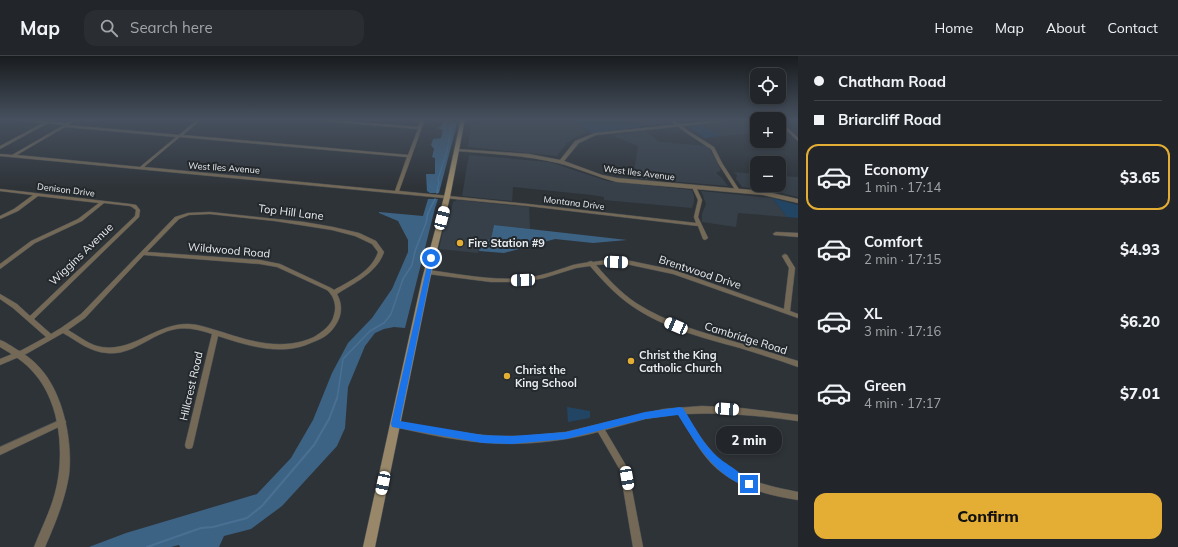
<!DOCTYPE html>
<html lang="en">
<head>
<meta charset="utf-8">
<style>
  :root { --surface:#22262a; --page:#2a2e32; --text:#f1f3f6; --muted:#a2a5a8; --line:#3f4347; --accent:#e4ae35 }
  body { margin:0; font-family:Mulish,sans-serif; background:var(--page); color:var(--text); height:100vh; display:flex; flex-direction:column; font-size:15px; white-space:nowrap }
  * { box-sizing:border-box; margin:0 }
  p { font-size:13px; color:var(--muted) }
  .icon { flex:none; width:22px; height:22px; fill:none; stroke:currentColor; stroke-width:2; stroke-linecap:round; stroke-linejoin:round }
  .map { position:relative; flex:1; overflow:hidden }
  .sheet { display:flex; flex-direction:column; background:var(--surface); width:380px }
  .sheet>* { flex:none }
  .guide { display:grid; align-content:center; height:88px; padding:0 16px; background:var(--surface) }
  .controls { position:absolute; left:750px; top:12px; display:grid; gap:8px }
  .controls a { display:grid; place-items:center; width:36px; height:36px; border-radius:8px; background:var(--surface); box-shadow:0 2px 6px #0003,0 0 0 1px var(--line); font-size:20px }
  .end { position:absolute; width:18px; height:18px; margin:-9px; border:5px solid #1a73e8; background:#fff; box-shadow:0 0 0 2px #fff }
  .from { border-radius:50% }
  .bubble { position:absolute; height:28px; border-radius:12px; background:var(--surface); box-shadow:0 2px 6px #0003,0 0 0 1px var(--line); font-size:13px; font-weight:800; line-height:28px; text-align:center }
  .car { position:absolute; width:12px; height:24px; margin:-12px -6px; border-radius:5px; box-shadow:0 0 3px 1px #0007; background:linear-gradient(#fff 24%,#345 0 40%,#fff 0 76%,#345 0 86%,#fff 0) }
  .guide b { display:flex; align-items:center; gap:14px; height:38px; font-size:15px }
  .guide b+b { border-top:1px solid var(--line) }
  .guide i { width:10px; height:10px; background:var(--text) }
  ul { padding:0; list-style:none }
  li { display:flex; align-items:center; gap:12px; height:66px; margin:0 8px 6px; padding:0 8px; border:2px solid transparent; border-radius:12px }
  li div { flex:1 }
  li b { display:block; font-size:15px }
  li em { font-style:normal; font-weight:800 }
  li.active { border-color:var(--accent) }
  li>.icon { width:36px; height:36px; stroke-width:1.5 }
  .action { display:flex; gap:8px; margin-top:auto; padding:8px 16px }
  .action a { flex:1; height:46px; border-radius:12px; background:var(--accent); color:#111; font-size:16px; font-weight:800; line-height:46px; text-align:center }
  header { display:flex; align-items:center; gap:24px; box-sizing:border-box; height:56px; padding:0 20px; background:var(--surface); border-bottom:1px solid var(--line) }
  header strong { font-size:19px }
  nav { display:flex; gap:22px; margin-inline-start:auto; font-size:14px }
  .search { width:280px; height:36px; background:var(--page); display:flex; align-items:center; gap:10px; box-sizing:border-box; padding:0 14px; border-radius:12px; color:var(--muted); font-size:15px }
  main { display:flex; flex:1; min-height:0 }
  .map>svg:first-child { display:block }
  .built { fill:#374049 }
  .green { fill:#224563 }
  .forest { fill:#3d6384 }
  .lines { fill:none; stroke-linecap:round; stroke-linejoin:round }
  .stream-far2 { stroke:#497092; stroke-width:1 }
  .stream-far1 { stroke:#497092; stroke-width:1.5 }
  .stream { stroke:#497092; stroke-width:2 }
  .minor-casing { stroke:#4c5155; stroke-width:1 }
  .tertiary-casing { stroke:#4c5155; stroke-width:1 }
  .secondary-casing { stroke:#4c5155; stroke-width:1 }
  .minor { fill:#746956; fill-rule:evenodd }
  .tertiary { fill:#746956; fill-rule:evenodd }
  .secondary { fill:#988869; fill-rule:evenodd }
  .route { fill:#1a73e8 }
  .poi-dot { fill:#e4ae35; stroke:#24292d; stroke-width:1.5 }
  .labels { text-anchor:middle; stroke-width:4; stroke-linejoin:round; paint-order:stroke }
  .far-street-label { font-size:9px; fill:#eaedf0; stroke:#24292d }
  .street-label { font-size:11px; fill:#eaedf0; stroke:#24292d }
  .poi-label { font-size:11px; font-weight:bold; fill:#eaedf0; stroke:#24292d; text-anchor:start }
</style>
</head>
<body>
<header>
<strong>Map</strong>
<div class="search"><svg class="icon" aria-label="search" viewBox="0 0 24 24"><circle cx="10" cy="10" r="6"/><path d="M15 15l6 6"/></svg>Search here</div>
<nav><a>Home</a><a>Map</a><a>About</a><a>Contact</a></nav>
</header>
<main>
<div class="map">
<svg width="798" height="491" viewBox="0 0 798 491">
  <rect width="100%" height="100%" fill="#2e3338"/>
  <path class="built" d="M486 63H573L589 76 577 80 567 87 557 100 469 91 468 90 471 68H476Z
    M631 63H666L672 67 641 70Z
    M757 63V77L720 80 703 69Z
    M645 75 659 86 708 90 721 114 716 117 722 122 728 130 633 122 638 90 611 79Z
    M469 99 549 106 607 125 692 134 694 140V146L692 152 604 144V141L592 139 513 131 512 145 462 140Z
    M733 116 757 118V129H779V120L798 121V141L769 134 742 131 736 123 737 119Z
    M701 135 772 142 787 161 738 157 736 171 702 166V158L706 148Z
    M457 144 529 151 530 173 494 169 491 183 480 185 478 197 439 193 444 171 450 159 453 146Z"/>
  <path class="green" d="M573 63H633L643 70H646L591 77Z
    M703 69 720 80 705 82 688 71Z
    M772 142 798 149V162L787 161Z
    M567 351 590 355V362L568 366Z"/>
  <path class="forest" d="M446 65H454L457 68 439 137H430L427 135 426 118H435V102L432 101 434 93 431 89 433 83 441 82 443 74 437 72 442 70V67Z
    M428 143H438L435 152 405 272 394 271 384 273 375 277 365 290 348 331 345 372 337 390 282 450 251 473 224 480 219 491H180L179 489 171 491H89L126 477 257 438 291 402 313 364 332 317 348 287 372 262 392 233 408 196V184L398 165 379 157V156L423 160Z
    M494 169 627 184 593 187 555 183 504 197 479 195 480 185 491 183Z"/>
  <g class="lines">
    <path class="stream-far2" d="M437 135 439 127 438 123 447 95 452 68 472 63"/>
    <path class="stream-far1" d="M437 137 438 134
      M337 343 343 303 370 275 384 267 391 258 403 223 412 209 415 195 426 167 428 157 435 143"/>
    <path class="stream" d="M147 491 201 472 213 471 247 462 262 450 314 389 329 363 337 342"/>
    <defs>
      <path id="minor" d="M12 63H24L67 67 74 63H78L68 69 179 79 198 63H202L183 79 408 99 418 73 309 64 307 63H320L418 71 421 63H425L399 135 528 148 696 167 694 161 698 144 692 131 694 130 696 131 702 144 698 161 708 182 705 184 703 183 698 170 528 150 0 100V98L12 99 64 69 48 67 0 93V90L43 67 14 64ZM65 71 176 81 140 111 17 99ZM180 81 407 101 395 135 144 111Z
        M668 63H672L690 76 714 91 722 107 740 135V136H738L736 135 718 107 711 93 688 78Z
        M779 67 787 71 798 82V85L785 73 779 69Z
        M0 133 130 148 136 149 140 154 139 161 34 263 51 278 61 272 81 258 175 161 188 157 210 156 304 166 333 171 359 177 376 185 384 196C377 217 354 227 337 238 343 249 342 260 335 270 330 278 322 283 313 286 282 301 249 290 218 280L193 389 192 392 189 393 186 392 185 389 212 278C200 274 188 271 176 273 152 277 133 300 107 297 90 296 77 285 63 277L26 298 0 309V303L22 294 46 281 13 252 0 243V238L17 248 30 260 135 160 136 154 132 151 130 150 104 147 82 165 35 187 0 213V208L31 185 78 163 99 147 38 140 18 155 0 163V160L14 153 33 139 0 135ZM210 158 275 165 332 174 355 180 372 188 378 196C372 215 350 225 334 234L331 232 280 208 260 204 147 196 179 163 189 159ZM144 199 260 208 277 211 327 234C334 240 337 250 334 259 332 269 322 276 314 281 284 295 252 286 222 276 211 273 199 268 187 268 154 268 130 299 97 290 87 287 77 279 68 274L85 262Z
        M776 176 798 177V181L774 179 773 178Z
        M785 198 787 199 795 212 790 255 798 258V262L673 218 626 208H607L596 209C608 223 621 237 636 247 667 267 704 277 739 287 759 293 778 299 798 305V311C779 304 759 298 740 292 703 282 664 272 632 250 616 239 603 225 590 210L576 212 544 222 523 226H491L428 218 425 216 428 214C459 218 491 225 523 222 539 221 555 215 570 210 577 207 585 208 591 205L593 206 607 204H626L674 214 784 253 789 212 782 200Z
        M702 350 741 352 798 359V365C761 360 724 356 686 358 695 373 704 388 717 401 738 424 768 430 798 436V444C767 439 734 431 711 407 698 393 689 375 678 358L645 363 605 374 628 413 643 491H633L620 414 598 376C553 388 507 391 461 384 439 381 417 376 395 371L392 370 391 368 392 366 395 365 439 373 473 378 494 380H525L566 376 645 357 664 353Z
        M62 363 65 364 66 366 65 368 0 399V391Z"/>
      <path id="tertiary" d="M730 63H743L741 64 596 79 579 87 564 105 602 119 617 122 763 135 798 143V147L763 139 617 126C597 121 578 112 558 107 525 99 491 98 457 95L455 94 457 93 529 98 560 104 575 85 595 77Z
        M0 284C6 286 11 290 16 293 25 298 33 304 40 312 63 337 73 385 69 419 65 444 55 468 45 491H34C41 473 50 456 55 437 65 400 61 347 34 317 25 306 12 298 0 291Z"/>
      <path id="secondary" d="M461 63H465L450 141 430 223 375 491H363L422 223 444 141Z"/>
    </defs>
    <use href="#minor" class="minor-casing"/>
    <use href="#tertiary" class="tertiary-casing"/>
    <use href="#secondary" class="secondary-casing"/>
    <use href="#minor" class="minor"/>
    <use href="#tertiary" class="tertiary"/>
    <use href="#secondary" class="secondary"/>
  </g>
  <linearGradient id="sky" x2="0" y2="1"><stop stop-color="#191c1f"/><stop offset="0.48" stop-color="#46505e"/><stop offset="1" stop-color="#46505e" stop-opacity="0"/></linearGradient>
  <rect width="798" height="132" fill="url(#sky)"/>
  <path class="route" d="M429 201 434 202 400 365 483 379 512 380 566 376 645 356 680 351 683 352C694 369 703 389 719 402 725 407 752 424 753 428L752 431 749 432C713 418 697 389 678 359L645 363 566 383 512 388 483 387 392 371 391 368Z"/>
  <g class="poi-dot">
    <circle cx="460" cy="187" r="4"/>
    <circle cx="631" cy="305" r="4"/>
    <circle cx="507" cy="320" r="4"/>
  </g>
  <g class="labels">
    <g class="far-street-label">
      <text transform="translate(224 112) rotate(4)" y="3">West Iles Avenue</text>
      <text transform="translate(639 117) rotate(7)" y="3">West Iles Avenue</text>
      <text transform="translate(66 134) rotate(7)" y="3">Denison Drive</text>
      <text transform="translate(574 147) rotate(7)" y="3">Montana Drive</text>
    </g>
    <g class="street-label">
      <text transform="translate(291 156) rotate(7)" y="4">Top Hill Lane</text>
      <text transform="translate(229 194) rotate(5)" y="4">Wildwood Road</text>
      <text transform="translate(81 198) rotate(-44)" y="4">Wiggins Avenue</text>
      <text transform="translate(700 216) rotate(18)" y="4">Brentwood Drive</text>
      <text transform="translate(746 282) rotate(17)" y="4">Cambridge Road</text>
      <text transform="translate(191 330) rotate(-77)" y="4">Hillcrest Road</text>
    </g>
    <g class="poi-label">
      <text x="468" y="191">Fire Station #9</text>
      <text x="639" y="303">Christ the King<tspan x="639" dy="13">Catholic Church</tspan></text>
      <text x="515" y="318">Christ the<tspan x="515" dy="13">King School</tspan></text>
    </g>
  </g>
</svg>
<div class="controls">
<a><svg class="icon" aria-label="locate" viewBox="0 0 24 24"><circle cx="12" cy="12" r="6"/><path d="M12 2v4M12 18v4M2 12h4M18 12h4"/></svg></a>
<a>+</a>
<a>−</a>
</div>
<i class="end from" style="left:431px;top:202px"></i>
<i class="end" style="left:749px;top:428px"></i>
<div class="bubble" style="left:716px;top:370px;width:66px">2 min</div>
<i class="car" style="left:442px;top:162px;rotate:15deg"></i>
<i class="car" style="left:616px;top:206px;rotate:92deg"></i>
<i class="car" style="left:523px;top:224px;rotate:268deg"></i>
<i class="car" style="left:676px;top:270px;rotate:293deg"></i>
<i class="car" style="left:727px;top:353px;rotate:94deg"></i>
<i class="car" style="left:627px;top:422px;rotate:170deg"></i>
<i class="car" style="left:383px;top:427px;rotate:192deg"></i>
</div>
<section class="sheet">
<div class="guide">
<b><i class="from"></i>Chatham Road</b>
<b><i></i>Briarcliff Road</b>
</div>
<ul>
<li class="active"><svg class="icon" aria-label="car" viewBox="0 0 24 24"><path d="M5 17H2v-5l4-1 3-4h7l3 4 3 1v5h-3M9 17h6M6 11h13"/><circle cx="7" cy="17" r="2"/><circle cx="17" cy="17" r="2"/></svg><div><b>Economy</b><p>1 min · 17:14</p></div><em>$3.65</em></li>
<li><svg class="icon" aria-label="car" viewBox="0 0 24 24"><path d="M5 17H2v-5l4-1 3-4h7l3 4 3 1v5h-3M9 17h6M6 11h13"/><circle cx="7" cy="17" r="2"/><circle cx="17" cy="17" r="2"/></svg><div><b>Comfort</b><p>2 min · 17:15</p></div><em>$4.93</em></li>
<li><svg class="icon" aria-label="car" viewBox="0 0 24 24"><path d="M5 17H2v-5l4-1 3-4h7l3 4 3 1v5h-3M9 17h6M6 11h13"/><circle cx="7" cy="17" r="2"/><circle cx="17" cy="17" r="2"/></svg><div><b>XL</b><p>3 min · 17:16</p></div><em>$6.20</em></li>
<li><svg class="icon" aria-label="car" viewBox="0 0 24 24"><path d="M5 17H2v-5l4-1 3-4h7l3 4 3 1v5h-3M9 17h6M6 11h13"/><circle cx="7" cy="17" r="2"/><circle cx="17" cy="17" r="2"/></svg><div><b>Green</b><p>4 min · 17:17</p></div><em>$7.01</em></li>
</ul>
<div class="action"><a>Confirm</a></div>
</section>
</main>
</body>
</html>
